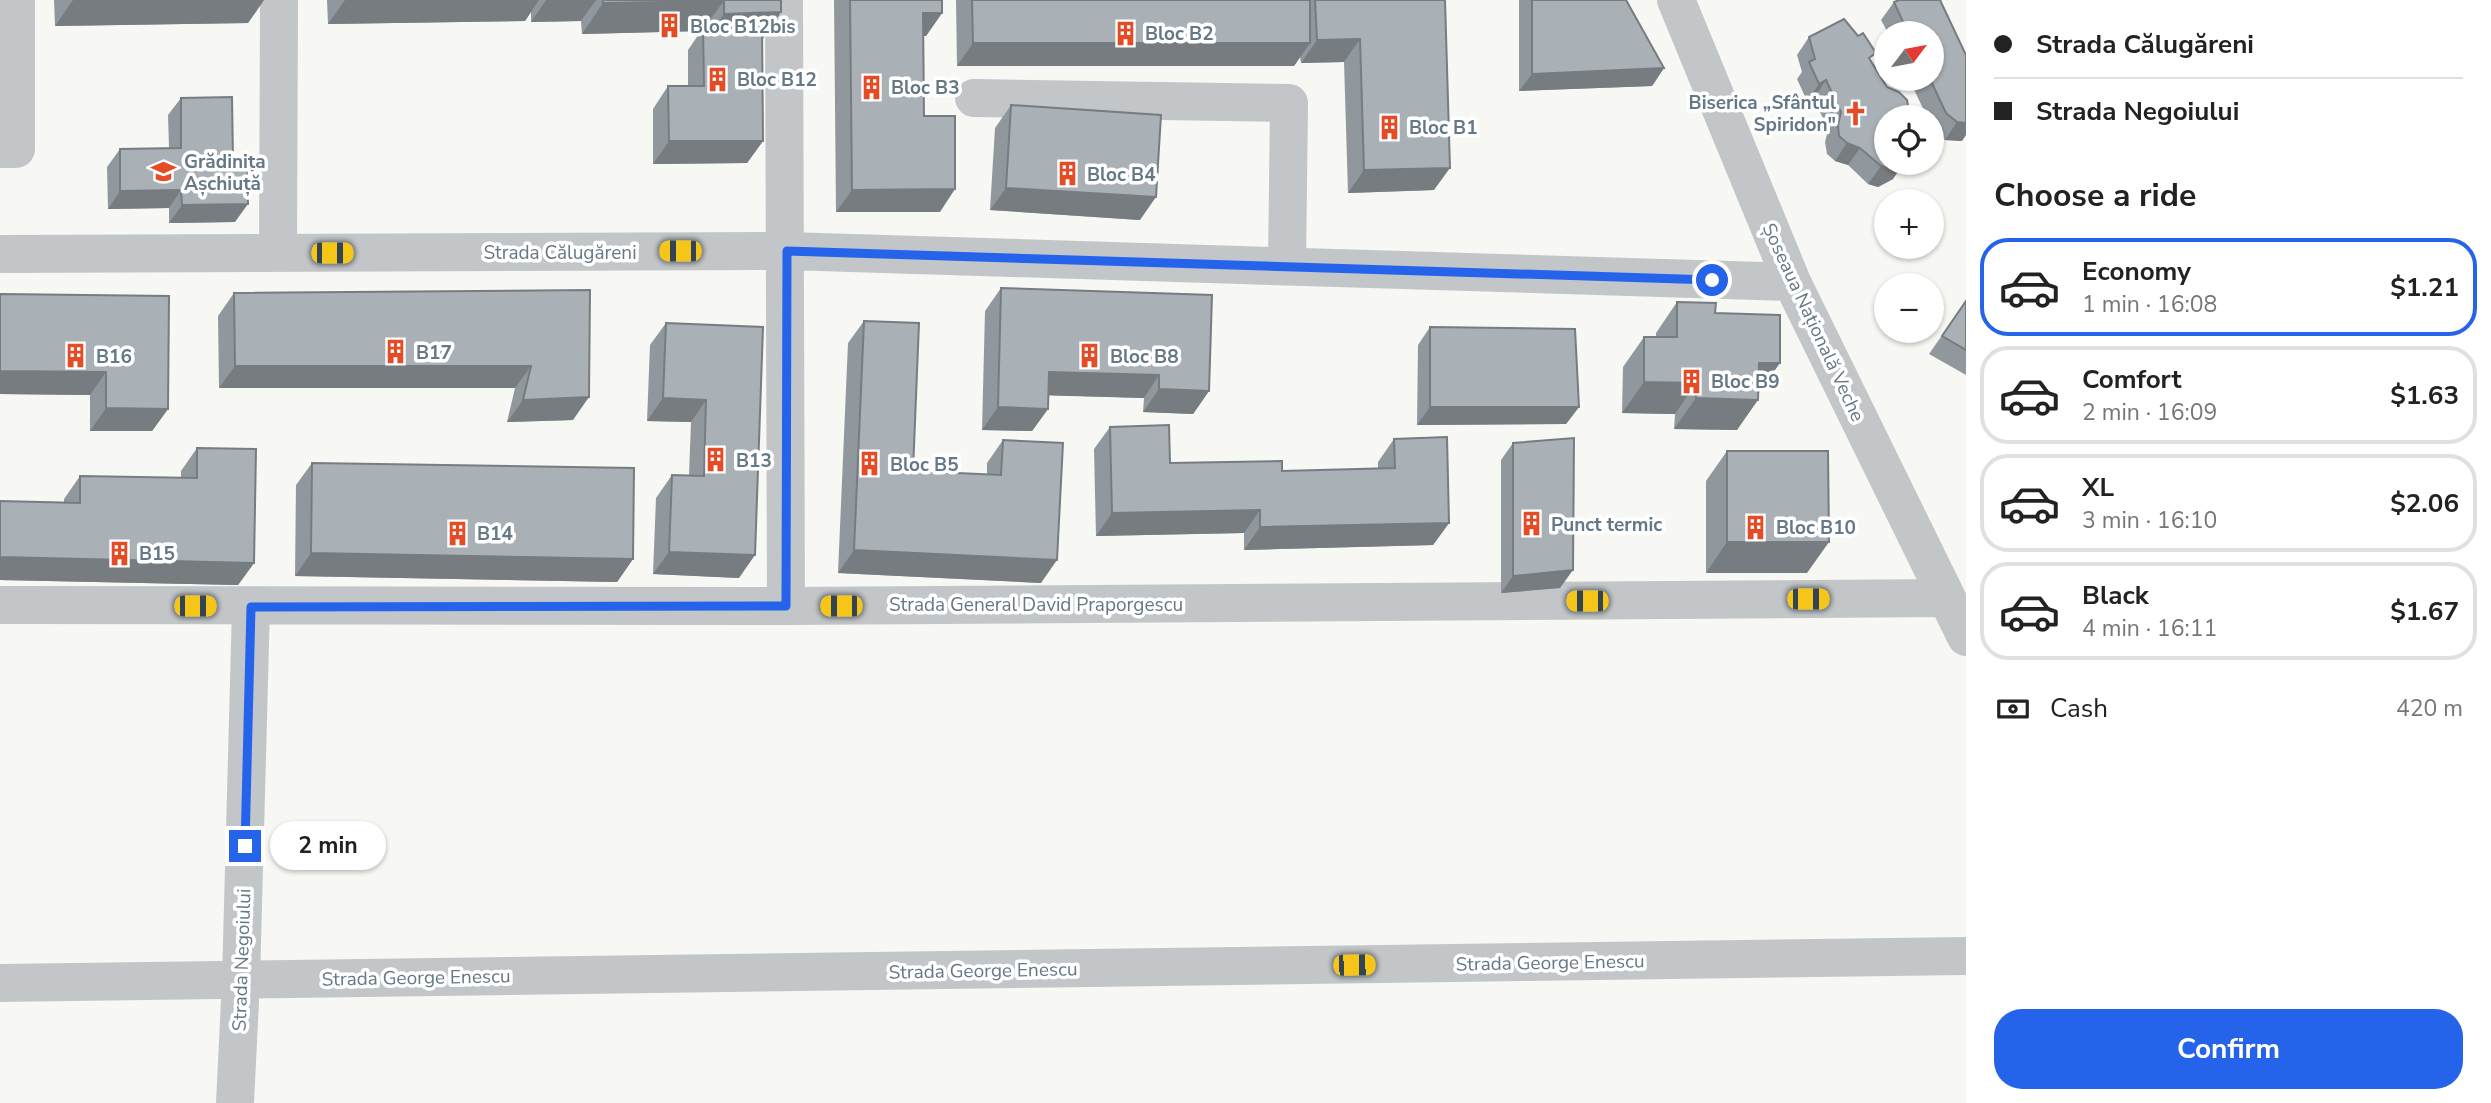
<!DOCTYPE html>
<html lang="en">
<head>
<meta charset="utf-8">
<style>
  :root { --surface:#fff; --page:#f6f6f6; --text:#222; --muted:#767676; --line:#e0e0e0; --accent:#2563eb }
  body { margin:0; font-family:"Nunito Sans",sans-serif; background:var(--page); color:var(--text); height:100vh; display:flex; flex-direction:column; font-size:26px; white-space:nowrap }
  * { box-sizing:border-box; margin:0 }
  p { font-size:23px; color:var(--muted) }
  .icon { flex:none; width:38px; height:38px; fill:none; stroke:currentColor; stroke-width:2; stroke-linecap:round; stroke-linejoin:round }
  .map { position:relative; flex:1; overflow:hidden }
  .side { display:flex; flex-direction:column; background:var(--surface); width:525px }
  .side>* { flex:none }
  .hud { display:grid; align-content:center; height:154px; padding:0 28px; background:var(--surface) }
  .needle { width:46px; rotate:58deg }
  .tools { position:absolute; left:1874px; top:21px; display:grid; gap:14px }
  .tools a { display:grid; place-items:center; width:70px; height:70px; border-radius:50%; background:var(--surface); box-shadow:0 2px 5px #0004; font-size:35px }
  .end { position:absolute; width:32px; height:32px; margin:-16px; border:9px solid #2563eb; background:#fff; box-shadow:0 0 0 4px #fff }
  .from { border-radius:50% }
  .bubble { position:absolute; height:49px; border-radius:24px; background:var(--surface); box-shadow:0 2px 5px #0004; font-size:23px; font-weight:700; line-height:49px; text-align:center }
  .car { position:absolute; width:21px; height:42px; margin:-21px -10px; border-radius:9px; box-shadow:0 0 5px 2px #0007; background:linear-gradient(#f5c518 24%,#345 0 40%,#f5c518 0 76%,#345 0 86%,#f5c518 0) }
  .hud b { display:flex; align-items:center; gap:24px; height:66px; font-size:26px }
  .hud b+b { border-top:2px solid var(--line) }
  .hud i { width:18px; height:18px; background:var(--text) }
  ul { padding:0; list-style:none }
  li { display:flex; align-items:center; gap:21px; height:98px; margin:0 14px 10px; padding:0 14px; border:4px solid var(--line); border-radius:28px }
  li div { flex:1 }
  li b { display:block; font-size:26px }
  li em { font-style:normal; font-weight:700 }
  li.current { border-color:var(--accent) }
  li>.icon { width:63px; height:63px; stroke-width:1.5 }
  h2 { padding:0 28px; font-size:32px; line-height:84px }
  .pay { display:flex; align-items:center; gap:18px; height:77px; padding:0 28px; font-size:26px }
  .pay p { margin-inline-start:auto }
  .cta { display:flex; gap:14px; margin-top:auto; padding:14px 28px }
  .cta a { flex:1; height:80px; border-radius:28px; background:var(--accent); color:#fff; font-size:28px; font-weight:700; line-height:80px; text-align:center }
  main { display:flex; flex:1; min-height:0 }
  .map>svg:first-child { display:block }
  .lines { fill:none; stroke-linecap:round; stroke-linejoin:round }
  .minor { stroke:#c2c6c9; stroke-width:38 }
  .wall { fill:#91989d }
  .shaded-wall { fill:#767c80 }
  .building { fill:#a9b1b7; stroke:#767c80; stroke-width:2 }
  .route { stroke:#2563eb; stroke-width:9 }
  .labels { text-anchor:middle; stroke-width:7; stroke-linejoin:round; paint-order:stroke }
  .poi-label { font-size:19px; font-weight:bold; fill:#657885; stroke:#fff; text-anchor:start }
  .street-label { font-size:19px; fill:#657885; stroke:#fff }
</style>
</head>
<body>
<main>
<div class="map">
<svg width="1966" height="1103" viewBox="0 0 1966 1103">
  <rect width="100%" height="100%" fill="#f7f7f4"/>
  <g class="lines">
    <path class="minor" d="M784 0 786 606
      M1676 0 1792 282 1966 637
      M974 98 1289 103 1287 266
      M0 149H16V0
      M278 253 279 0
      M0 254 787 251 1792 282
      M0 605 786 606 1947 598
      M0 983 1966 956
      M235 1103 241 980 251 607"/>
  </g>
  <path class="wall" d="M54 0H264L248 23 55 26Z
    M327 0H781V12L762 40 763 141 747 163 653 164V109L668 86H688V50L701 31 582 34 581 21 531 22V12L525 21 328 24Z
    M834 0H942V13L926 36H923L924 116 940 212H836Z
    M956 0H1445L1434 190 1348 193 1344 62 1301 63 1300 57 1294 66H957Z
    M1519 0H1626L1664 68 1652 86 1519 91Z
    M1940 0 1962 141 1945 140 1934 131 1932 128V117H1927L1909 79H1932V33H1888L1881 20 1894 2Z
    M1809 37 1871 61 1886 117 1893 179 1878 187 1868 184 1848 165 1835 161 1827 154 1825 142 1828 130 1814 98 1807 101 1797 79 1802 72 1797 55Z
    M181 98 235 222 169 223V208L108 209 107 167 120 149 169 148 168 115Z
    M1011 105 1140 220 990 210 995 128Z
    M1001 288 1209 391 1193 414 1143 412 1144 398 1048 395V409L1032 431 982 430 985 311Z
    M590 290 573 420 507 422 515 388H219L218 316 234 293Z
    M0 294 168 409 152 431H90V395L0 394Z
    M1966 301V375L1929 354Z
    M1677 302 1715 313 1758 394 1737 430 1674 429 1675 414 1622 413 1623 367 1644 337H1656V333Z
    M864 321 913 471 987 475V463L1003 440 1041 583 838 573 848 343Z
    M666 323 763 327 739 578 653 574 656 498 672 475H689L691 422 647 421 650 345Z
    M1430 327 1579 407 1566 424 1417 425 1418 345Z
    M1110 427 1170 463 1282 471 1378 469V462L1394 439 1449 523 1433 545 1244 550V533L1096 536 1094 449Z
    M1513 443 1560 588 1501 593V460Z
    M197 448 254 563 238 585 0 580V501L64 502V499L80 476 181 478V471Z
    M1727 451 1807 573H1706V481Z
    M312 463 633 559 617 582 295 576 296 485Z"/>
  <path class="shaded-wall" d="M73 0H264L248 23 55 26Z
    M345 0H539L525 21 328 24Z
    M546 0H596L581 21 531 22Z
    M724 1 703 29V27L701 31 582 34 603 3Z
    M781 12 760 43 703 44 724 14Z
    M923 13H942L926 36H907Z
    M1360 39 1344 62 1301 63 1317 40Z
    M973 43H1310L1294 66H957Z
    M1664 68 1652 86 1519 91 1532 74Z
    M1826 80 1814 98 1807 101 1819 84Z
    M1957 122 1966 123V135L1962 141 1945 140Z
    M669 141H763L747 163 653 164Z
    M1847 143 1860 148 1848 165 1835 161Z
    M1904 163 1893 179 1878 187 1868 184 1881 166Z
    M1450 168 1434 190 1348 193 1364 170Z
    M1006 188 1156 197 1140 220 990 210Z
    M955 189 940 212H836L852 190Z
    M181 190 169 208 108 209 120 191Z
    M248 204 235 222 169 223 182 205Z
    M1759 363H1780L1758 394Z
    M235 366H531L515 388H219Z
    M0 371 106 372 90 395 0 394Z
    M1049 372 1159 375 1144 398 1033 395Z
    M1644 382 1696 383 1675 414 1622 413Z
    M1159 389 1209 391 1193 414 1143 412Z
    M589 397 573 420 507 422 523 400Z
    M663 398 706 400 691 422 647 421Z
    M1696 398 1758 400 1737 430 1674 429Z
    M998 407 1048 409 1032 431 982 430Z
    M1430 407H1579L1566 424 1417 425Z
    M106 408 168 409 152 431H90Z
    M1260 510 1244 533 1096 536 1112 513Z
    M1449 523 1433 545 1244 550 1260 527Z
    M1727 542H1829L1807 573H1706Z
    M854 550 1057 560 1041 583 838 573Z
    M669 552 755 555 739 578 653 574Z
    M311 553 633 559 617 582 295 576Z
    M0 557 254 563 238 585 0 580Z
    M1573 570 1560 588 1501 593 1513 576Z"/>
  <path class="building" d="M603 0H781V12L724 14V1L603 3Z
    M850 0H942V13H923L924 116H955V189L852 190Z
    M972 0H1310V43H973Z
    M1315 0H1445L1450 168 1364 170 1360 39 1317 40Z
    M1532 0H1626L1664 68 1532 74Z
    M1899 0H1940L1966 55V123L1957 122 1946 113 1930 79H1932V33H1908L1894 2Z
    M1844 19 1858 36 1863 33 1876 53 1869 58 1887 87 1899 92 1907 100 1909 111 1907 117H1886V163H1903L1891 170 1881 166 1860 148 1847 143 1839 136 1838 125 1841 112 1826 80 1819 84 1809 62 1815 59 1809 37Z
    M703 27H762L763 141H669L668 86H704Z
    M232 97 233 161 247 160 248 204 182 205 181 190 120 191V149L181 148V98Z
    M1011 105 1161 115 1156 197 1006 188Z
    M1001 288 1212 295 1209 391 1159 389V375L1049 372 1048 409 998 407Z
    M590 290 589 397 523 400 531 366H235L234 293Z
    M0 294 169 296 168 409 106 408V372L0 371Z
    M1966 301V350L1942 336Z
    M1677 302 1716 303 1715 313 1780 315V363H1759L1758 400 1696 398V383L1644 382V337H1677Z
    M864 321 919 323 913 471 1001 475 1003 440 1063 443 1057 560 854 550Z
    M666 323 763 327 755 555 669 552 672 475 704 476 706 400 663 398Z
    M1430 327 1575 329 1579 407H1430Z
    M1169 425 1170 463 1282 461V471L1395 468 1394 439 1447 437 1449 523 1260 527V510L1112 513 1110 427Z
    M1574 438 1573 570 1513 576V443Z
    M197 448 256 449 254 563 0 557V501L80 503V476L197 478Z
    M1727 451H1828L1829 542H1727Z
    M312 463 634 468 633 559 311 553Z"/>
  <g class="lines">
    <path class="route" d="M245 846 251 607 786 606 787 251 1712 280"/>
  </g>
  <defs>
    <symbol id="building-bare" viewBox="-9 -9 18 18"><path d="M-4-6H4V6H1V3H-1V6H-4ZM-2.5-4.3h1.7v1.8h-1.7ZM.8-4.3h1.7v1.8H.8ZM-2.5-1h1.7V.8h-1.7ZM.8-1h1.7V.8H.8Z" fill="#e54c25" stroke="#fff" stroke-width="2.5" paint-order="stroke"/></symbol>
    <symbol id="church-bare" viewBox="-9 -9 18 18"><path d="M-1.2-6h2.4v3.5h3.3v2.4h-3.3V6h-2.4V-.1h-3.3v-2.4h3.3Z" fill="#e54c25" stroke="#fff" stroke-width="2.5" paint-order="stroke"/></symbol>
    <symbol id="school-bare" viewBox="-9 -9 18 18"><path d="M0-5L7-2L0 1L-7-2ZM-4 1L0 2.5L4 1V4Q0 6-4 4Z" fill="#e54c25" stroke="#fff" stroke-width="2.5" paint-order="stroke"/></symbol>
  </defs>
  <g fill-rule="evenodd">
    <use href="#building-bare" x="652" y="8" width="35" height="35"/>
    <use href="#building-bare" x="1108" y="16" width="35" height="35"/>
    <use href="#building-bare" x="700" y="62" width="35" height="35"/>
    <use href="#building-bare" x="854" y="70" width="35" height="35"/>
    <use href="#church-bare" x="1838" y="96" width="35" height="35"/>
    <use href="#building-bare" x="1372" y="110" width="35" height="35"/>
    <use href="#school-bare" x="146" y="154" width="35" height="35"/>
    <use href="#building-bare" x="1050" y="156" width="35" height="35"/>
    <use href="#building-bare" x="378" y="334" width="35" height="35"/>
    <use href="#building-bare" x="58" y="338" width="35" height="35"/>
    <use href="#building-bare" x="1072" y="338" width="35" height="35"/>
    <use href="#building-bare" x="1674" y="364" width="35" height="35"/>
    <use href="#building-bare" x="698" y="442" width="35" height="35"/>
    <use href="#building-bare" x="852" y="446" width="35" height="35"/>
    <use href="#building-bare" x="1514" y="506" width="35" height="35"/>
    <use href="#building-bare" x="1738" y="510" width="35" height="35"/>
    <use href="#building-bare" x="440" y="516" width="35" height="35"/>
    <use href="#building-bare" x="102" y="536" width="35" height="35"/>
  </g>
  <g class="labels">
    <g class="poi-label">
      <text x="690" y="33">Bloc B12bis</text>
      <text x="1145" y="40">Bloc B2</text>
      <text x="737" y="86">Bloc B12</text>
      <text x="891" y="94">Bloc B3</text>
      <text x="1836" y="109" text-anchor="end">Biserica „Sfântul<tspan x="1836" dy="22">Spiridon"</tspan></text>
      <text x="1409" y="134">Bloc B1</text>
      <text x="184" y="168">Grădinița<tspan x="184" dy="22">Așchiuță</tspan></text>
      <text x="1087" y="181">Bloc B4</text>
      <text x="416" y="359">B17</text>
      <text x="96" y="363">B16</text>
      <text x="1110" y="363">Bloc B8</text>
      <text x="1711" y="388">Bloc B9</text>
      <text x="736" y="467">B13</text>
      <text x="890" y="471">Bloc B5</text>
      <text x="1551" y="531">Punct termic</text>
      <text x="1776" y="534">Bloc B10</text>
      <text x="477" y="540">B14</text>
      <text x="139" y="560">B15</text>
    </g>
    <g class="street-label">
      <text x="560" y="259">Strada Călugăreni</text>
      <text transform="translate(1814 322) rotate(65)" y="7">Șoseaua Națională Veche</text>
      <text x="1036" y="611">Strada General David Praporgescu</text>
      <text transform="translate(241 960) rotate(-88)" y="7">Strada Negoiului</text>
      <text transform="translate(1550 962) rotate(-1)" y="7">Strada George Enescu</text>
      <text transform="translate(983 970) rotate(-1)" y="7">Strada George Enescu</text>
      <text transform="translate(416 977) rotate(-1)" y="7">Strada George Enescu</text>
    </g>
  </g>
</svg>
<div class="tools">
<a><svg class="needle" viewBox="-14 -14 28 28"><path d="M0-13l5 13h-10z" fill="#e53935"/><path d="M0 13l5-13h-10z" fill="#767676"/></svg></a>
<a><svg class="icon" aria-label="locate" viewBox="0 0 24 24"><circle cx="12" cy="12" r="6"/><path d="M12 2v4M12 18v4M2 12h4M18 12h4"/></svg></a>
<a>+</a>
<a>−</a>
</div>
<i class="end from" style="left:1712px;top:280px"></i>
<i class="end" style="left:245px;top:846px"></i>
<div class="bubble" style="left:270px;top:821px;width:116px">2 min</div>
<i class="car" style="left:680px;top:251px;rotate:270deg"></i>
<i class="car" style="left:332px;top:253px;rotate:90deg"></i>
<i class="car" style="left:1808px;top:599px;rotate:90deg"></i>
<i class="car" style="left:1587px;top:601px;rotate:270deg"></i>
<i class="car" style="left:195px;top:606px;rotate:90deg"></i>
<i class="car" style="left:841px;top:606px;rotate:270deg"></i>
<i class="car" style="left:1354px;top:965px;rotate:89deg"></i>
</div>
<section class="side">
<div class="hud">
<b><i class="from"></i>Strada Călugăreni</b>
<b><i></i>Strada Negoiului</b>
</div>
<h2>Choose a ride</h2>
<ul>
<li class="current"><svg class="icon" aria-label="car" viewBox="0 0 24 24"><path d="M5 17H2v-5l4-1 3-4h7l3 4 3 1v5h-3M9 17h6M6 11h13"/><circle cx="7" cy="17" r="2"/><circle cx="17" cy="17" r="2"/></svg><div><b>Economy</b><p>1 min · 16:08</p></div><em>$1.21</em></li>
<li><svg class="icon" aria-label="car" viewBox="0 0 24 24"><path d="M5 17H2v-5l4-1 3-4h7l3 4 3 1v5h-3M9 17h6M6 11h13"/><circle cx="7" cy="17" r="2"/><circle cx="17" cy="17" r="2"/></svg><div><b>Comfort</b><p>2 min · 16:09</p></div><em>$1.63</em></li>
<li><svg class="icon" aria-label="car" viewBox="0 0 24 24"><path d="M5 17H2v-5l4-1 3-4h7l3 4 3 1v5h-3M9 17h6M6 11h13"/><circle cx="7" cy="17" r="2"/><circle cx="17" cy="17" r="2"/></svg><div><b>XL</b><p>3 min · 16:10</p></div><em>$2.06</em></li>
<li><svg class="icon" aria-label="car" viewBox="0 0 24 24"><path d="M5 17H2v-5l4-1 3-4h7l3 4 3 1v5h-3M9 17h6M6 11h13"/><circle cx="7" cy="17" r="2"/><circle cx="17" cy="17" r="2"/></svg><div><b>Black</b><p>4 min · 16:11</p></div><em>$1.67</em></li>
</ul>
<div class="pay"><svg class="icon" aria-label="cash" viewBox="0 0 24 24"><path d="M3 7h18v10H3z"/><circle cx="12" cy="12" r="2"/></svg>Cash<p>420 m</p></div>
<div class="cta"><a>Confirm</a></div>
</section>
</main>
</body>
</html>
